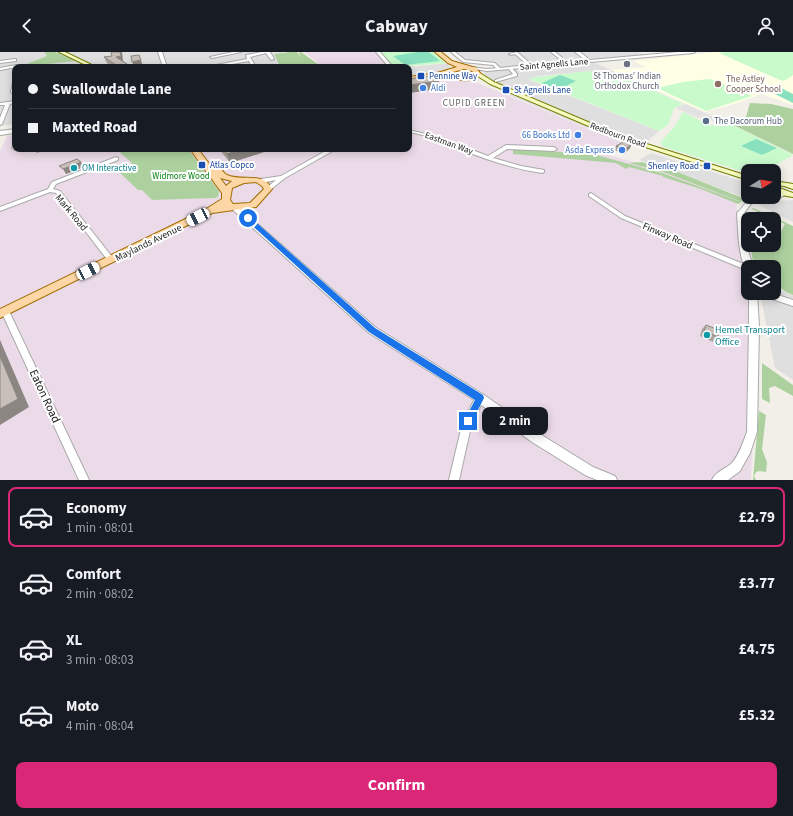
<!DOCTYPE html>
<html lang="en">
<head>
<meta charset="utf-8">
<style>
  :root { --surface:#171b24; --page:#242831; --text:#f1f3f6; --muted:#9ea1a6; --line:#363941; --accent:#db2777 }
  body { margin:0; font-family:"Source Sans 3",sans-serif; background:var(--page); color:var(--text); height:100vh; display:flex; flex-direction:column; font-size:15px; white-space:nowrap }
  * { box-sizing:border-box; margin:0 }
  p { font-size:13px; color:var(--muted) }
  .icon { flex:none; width:22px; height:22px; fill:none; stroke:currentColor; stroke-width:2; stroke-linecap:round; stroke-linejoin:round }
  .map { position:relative; height:428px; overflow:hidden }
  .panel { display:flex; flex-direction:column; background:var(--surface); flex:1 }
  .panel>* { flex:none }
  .banner { position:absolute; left:12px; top:12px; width:400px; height:88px; border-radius:8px; box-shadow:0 2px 10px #0003; display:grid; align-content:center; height:88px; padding:0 16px; background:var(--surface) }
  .needle { width:26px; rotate:79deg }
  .tools { position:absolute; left:741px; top:112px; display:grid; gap:8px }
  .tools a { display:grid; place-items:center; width:40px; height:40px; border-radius:8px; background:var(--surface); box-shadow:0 2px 10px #0003; font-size:20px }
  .end { position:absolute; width:18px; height:18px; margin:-9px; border:5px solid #1a73e8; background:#fff; box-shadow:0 0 0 2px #fff }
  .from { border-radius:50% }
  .bubble { position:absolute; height:28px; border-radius:8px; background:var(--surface); box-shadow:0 2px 10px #0003; font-size:13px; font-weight:700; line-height:28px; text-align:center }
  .car { position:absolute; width:12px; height:24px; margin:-12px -6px; border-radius:5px; box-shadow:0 0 3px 1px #0007; background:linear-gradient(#fff 24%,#345 0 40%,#fff 0 76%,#345 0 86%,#fff 0) }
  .banner b { display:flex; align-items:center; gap:14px; height:38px; font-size:15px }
  .banner b+b { border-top:1px solid var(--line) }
  .banner i { width:10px; height:10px; background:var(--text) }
  ul { padding:7px 0 0; list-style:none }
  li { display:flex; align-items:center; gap:12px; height:60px; margin:0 8px 6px; padding:0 8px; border:2px solid transparent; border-radius:8px }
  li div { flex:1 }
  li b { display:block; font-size:15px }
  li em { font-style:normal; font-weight:700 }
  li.current { border-color:var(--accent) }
  li>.icon { width:36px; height:36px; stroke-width:1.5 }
  .button { display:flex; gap:8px; margin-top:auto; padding:8px 16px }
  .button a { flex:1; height:46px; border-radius:8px; background:var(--accent); color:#fff; font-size:16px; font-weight:700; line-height:46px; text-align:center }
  header { display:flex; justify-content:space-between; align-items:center; height:52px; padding:0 16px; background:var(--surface); font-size:18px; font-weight:700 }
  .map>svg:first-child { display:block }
  .residential { fill:#e0dfdf }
  .industrial { fill:#ebdbe8 }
  .education { fill:#ffffe5 }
  .forest { fill:#add19e }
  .park { fill:#c8facc }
  .pitch { fill:#88e0be }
  .parking { fill:#e2e2e2 }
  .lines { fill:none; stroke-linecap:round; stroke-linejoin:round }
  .minor-casing { stroke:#a9a9a9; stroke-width:2 }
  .tertiary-casing { stroke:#a9a9a9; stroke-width:2 }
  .secondary-casing { stroke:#707d05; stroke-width:2 }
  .primary-casing { stroke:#a06b00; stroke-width:2 }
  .minor { fill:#fff; fill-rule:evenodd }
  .tertiary { fill:#fff; fill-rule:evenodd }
  .secondary { fill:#f7fabf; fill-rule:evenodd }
  .primary { fill:#fcd6a4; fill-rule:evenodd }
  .wall { fill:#aba49e }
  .shaded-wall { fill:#8b8681 }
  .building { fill:#c7bfb8; stroke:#8b8681 }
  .route { fill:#1a73e8 }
  .worship-dot { fill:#6b7280; stroke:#fff; stroke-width:1.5 }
  .transit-dot { fill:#1a4fb4; stroke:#fff; stroke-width:1.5 }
  .education-dot { fill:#8d6e63; stroke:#fff; stroke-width:1.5 }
  .shop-dot { fill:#3f7fe0; stroke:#fff; stroke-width:1.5 }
  .service-dot { fill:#5c6f8a; stroke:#fff; stroke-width:1.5 }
  .culture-dot { fill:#0f9aa8; stroke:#fff; stroke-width:1.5 }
  .labels { text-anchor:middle; stroke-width:4; stroke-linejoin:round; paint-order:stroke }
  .far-street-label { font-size:9px; fill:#222; stroke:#fff }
  .far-transit-label { font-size:9px; fill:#164399; stroke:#fff; text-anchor:start }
  .far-worship-label { font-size:9px; fill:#5b616d; stroke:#fff }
  .far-education-label { font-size:9px; fill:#785e54; stroke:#fff; text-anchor:start }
  .far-shop-label { font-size:9px; fill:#366cbe; stroke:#fff; text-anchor:end }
  .far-neighbourhood-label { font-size:9px; letter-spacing:1px; fill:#555; stroke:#fff }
  .far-service-label { font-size:9px; fill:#4e5e75; stroke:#fff; text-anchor:start }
  .far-culture-label { font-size:9px; fill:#0d838f; stroke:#fff; text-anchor:start }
  .far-park-label { font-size:9px; fill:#0c8416; stroke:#fff }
  .street-label { font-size:10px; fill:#222; stroke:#fff }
  .culture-label { font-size:10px; fill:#0d838f; stroke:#fff; text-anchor:start }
  .near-street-label { font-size:12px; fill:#222; stroke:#fff }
</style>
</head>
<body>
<header><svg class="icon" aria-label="back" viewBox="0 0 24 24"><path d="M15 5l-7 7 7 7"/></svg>Cabway<svg class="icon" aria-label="person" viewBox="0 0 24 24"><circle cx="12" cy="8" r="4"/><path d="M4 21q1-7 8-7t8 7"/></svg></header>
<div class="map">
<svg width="793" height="428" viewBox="0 0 793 428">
  <rect width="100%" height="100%" fill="#f2efe9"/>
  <path class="residential" d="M0 0H282V1L274 2 279 15H15V72L0 74Z
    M448 0H573L588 12 595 11 625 24 607 28 590 19 537 24 529 28 659 79 647 90 630 85 620 90 500 39 509 36 488 28 483 23 485 20 495 19V15L491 12 463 11Z
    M582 0H638L645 3 592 8Z
    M449 11 450 17 447 19 409 25V15Z
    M651 101 748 131V145H753L750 148 677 120 639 108Z
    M793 148V170L757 152 774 149Z
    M774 236 793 243V328L775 316 760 241H774Z"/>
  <path class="industrial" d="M304 0H376L389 15H322L315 8Z
    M437 26 475 30 625 92 596 100 642 112 735 143 756 298 751 428H0V99L7 84 15 83V97H409V29Z"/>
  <path class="education" d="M715 0H793V53L761 42 737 51 705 60 611 18 646 15 633 9Z"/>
  <path class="forest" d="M44 0H55L75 9 19 15 47 4Z
    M290 0H297L300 4 299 0H301L322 15H280L274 2Z
    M750 51 771 52 793 57V102L731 72 746 65Z
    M116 97H188L219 139 218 145 214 146 152 148 142 138H138L117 118 132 111Z
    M513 97 593 102 665 122 741 150 738 152 701 137 663 125V124L629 115 626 117 616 111 513 102Z
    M642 110 680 121 745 147 742 150 666 121 629 111Z
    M753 156 793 174V243L786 240 774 231V215H754L750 193H774V182L779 183 785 172 752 157Z
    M762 311 793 333V344L775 334 769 336 770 351 762 347Z
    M759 359 766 363 762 397 767 410 766 420 760 419 756 420 754 424 756 428H753Z"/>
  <path class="park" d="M379 0H434L447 11 394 15Z
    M724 0H793V23L784 29 780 28 719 1Z
    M590 19 607 28 624 25 683 52 674 56 668 73 659 79 529 27 537 25Z
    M710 27 752 44 706 59 657 36 683 30Z
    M683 60 711 74 724 69 793 103 765 119H748V121L664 95 660 91 675 74Z"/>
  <path class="pitch" d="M418 0H429L440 9 405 13 393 4Z
    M560 23 576 29 558 38 542 31Z
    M777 34 793 42V51L763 36Z
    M756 87 777 96 762 103 741 94Z"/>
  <path class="parking" d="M686 52 711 64 719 68 715 70 702 64 698 66 676 56Z"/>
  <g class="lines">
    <defs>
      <path id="minor" d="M233 0H241L212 6 210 5Z
        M262 0H270L274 7 271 8 266 1 250 5 256 15H252L249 9 215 15H206L247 7 246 3Z
        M376 0H380L393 15H389Z
        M451 0H455L465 8 495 11 501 17 498 18 493 13 463 10Z
        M517 0 532 13V15H530L515 2 511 3 509 2Z
        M551 0H555L569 11 566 12Z
        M15 7H16V9L0 11V9Z
        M16 13 18 14 17 15 0 18V16Z
        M509 15H511L517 22V24L495 30V28L513 22 508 16Z
        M14 25H15V44L11 40Z
        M15 49V51L10 52 2 72 0 73V66L5 53H0V51Z
        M409 78 438 85 488 104 506 93 554 95 557 97 554 99 507 97 493 106 521 114 544 118V120L542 121C515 117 490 109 465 99 446 92 429 83 409 80Z
        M15 93V97H17L15 98 12 96 13 94Z
        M35 97H41V98L38 100 36 99Z
        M329 97H336L285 126 270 138H266L265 137 276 128 261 131 258 129 261 127 281 124Z
        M116 105 118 106V108L56 132 53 137 60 139 113 206 114 208 113 210H109L56 141 50 140 0 159V155L48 137 52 130Z
        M784 139 787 141C777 151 763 143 753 150 749 153 747 158 743 162H739L738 161C752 142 751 145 774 145V143Z
        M591 141 625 164 751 215H748V219L746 218 621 166 589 144V142Z
        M759 241H772L793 248V254L760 243Z
        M5 256 8 257 9 259 89 428H79L1 259 2 257Z
        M480 342 483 343 485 346 472 370 459 428H449L463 369 477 343Z"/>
      <path id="tertiary" d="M158 0H162L167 15H163Z
        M575 0H580L590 8 679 0H695L693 1 487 19 469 16 471 15 487 17 585 8Z
        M15 77V81L0 83V79Z
        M233 154H237L375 275 484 343 540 382 593 415 615 424 617 428H597L585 423 532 390 476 349 369 281 233 158 232 156Z
        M739 159H741L745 161 747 195 753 215H748V218C738 211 738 173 737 161Z
        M749 241H757L759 274 757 380 750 401 740 419 728 428H712C715 420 725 417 731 412 739 404 743 390 747 380L749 274Z"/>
      <path id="secondary" d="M59 0H65L96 15H90Z
        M478 20 494 30 602 76 634 88 748 124V128L630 90 598 78 490 32 476 23V21Z
        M774 129 793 132V137L784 134 774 133Z
        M774 134 793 141V145L781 143 774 139Z"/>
      <path id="primary" d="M435 0H441L452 9 476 16 481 22C472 31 459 29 449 24L448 22 409 29V25L437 21 457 15 448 11ZM464 17 472 19 475 22 465 25 454 22 453 20Z
        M190 97H198L226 134 232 129 220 126 210 113 211 111H217C220 115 223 121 227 123 243 130 263 119 272 137L256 155 212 161 0 266V257L206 157 222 147V141ZM256 130 262 134 264 137 250 151 233 152 230 148 232 136 244 131Z"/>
    </defs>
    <use href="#minor" class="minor-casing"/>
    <use href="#tertiary" class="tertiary-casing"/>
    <use href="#secondary" class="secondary-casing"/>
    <use href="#primary" class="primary-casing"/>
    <use href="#minor" class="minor"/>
    <use href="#tertiary" class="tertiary"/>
    <use href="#secondary" class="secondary"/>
    <use href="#primary" class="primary"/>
  </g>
  <path class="wall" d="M111 0H122L123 9 130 14V15H113L107 11 104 5 112 4Z
    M616 94 630 96 624 102 614 98Z
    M219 97H263L264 100 230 111Z
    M706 273 718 285 713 290 700 284 702 277Z"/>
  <path class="shaded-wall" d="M120 0H122L123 10 116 5Z
    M139 3 143 14 135 15 132 10Z
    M439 29 438 37 409 41V33Z
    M632 91 630 96 624 102 626 97Z
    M242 97H263L264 100 230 111 227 102Z
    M81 110 84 115 66 122 63 117Z
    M0 288 29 355 0 373Z"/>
  <path class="building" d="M111 0H120L121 4 116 5 130 14 124 15H119L104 5 112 4Z
    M139 3 141 8 132 10 131 4Z
    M435 23 439 29 409 33V27Z
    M625 89 632 91 626 97 616 94Z
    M223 97H242L227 102Z
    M77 107 81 110 63 117 59 114Z
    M706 273 719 278 718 285 704 279Z
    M0 304 18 347 0 357Z"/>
  <path class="route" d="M245 165H250L375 276 483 343 484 346 471 372 468 373 465 372 464 369 475 348 369 280 245 167Z"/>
  <circle class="worship-dot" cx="627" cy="12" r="4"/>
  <g class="transit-dot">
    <rect x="417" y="20" width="8" height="8" rx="2"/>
    <rect x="502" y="34" width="8" height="8" rx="2"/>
    <rect x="198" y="109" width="8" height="8" rx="2"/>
    <rect x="703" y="110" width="8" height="8" rx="2"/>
  </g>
  <circle class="education-dot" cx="718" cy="32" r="4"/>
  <g class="shop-dot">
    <circle cx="423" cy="36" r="4"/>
    <circle cx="578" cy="83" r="4"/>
    <circle cx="622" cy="98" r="4"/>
  </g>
  <circle class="service-dot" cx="706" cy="69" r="4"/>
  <g class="culture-dot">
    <circle cx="74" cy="116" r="4"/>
    <circle cx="707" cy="283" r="4"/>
  </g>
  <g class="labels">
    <g class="far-street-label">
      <text transform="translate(554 12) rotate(-5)" y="3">Saint Agnells Lane</text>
      <text transform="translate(618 83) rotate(20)" y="3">Redbourn Road</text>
      <text transform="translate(449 91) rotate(20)" y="3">Eastman Way</text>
    </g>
    <g class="far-transit-label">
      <text x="429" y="27">Pennine Way</text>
      <text x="514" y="41">St Agnells Lane</text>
      <text x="210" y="116">Atlas Copco</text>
      <text x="699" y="117" text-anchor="end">Shenley Road</text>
    </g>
    <g class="far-worship-label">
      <text x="627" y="27">St Thomas’ Indian<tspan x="627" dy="10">Orthodox Church</tspan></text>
    </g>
    <g class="far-education-label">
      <text x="726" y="30">The Astley<tspan x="726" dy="10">Cooper School</tspan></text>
    </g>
    <g class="far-shop-label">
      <text x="431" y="39" text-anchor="start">Aldi</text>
      <text x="570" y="86">66 Books Ltd</text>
      <text x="614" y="101">Asda Express</text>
    </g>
    <g class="far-neighbourhood-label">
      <text x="474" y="54">CUPID GREEN</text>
    </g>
    <g class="far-service-label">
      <text x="714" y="72">The Dacorum Hub</text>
    </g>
    <g class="far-culture-label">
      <text x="82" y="119">OM Interactive</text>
    </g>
    <g class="far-park-label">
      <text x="181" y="127">Widmore Wood</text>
    </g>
    <g class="street-label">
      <text transform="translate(72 160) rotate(50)" y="4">Mark Road</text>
      <text transform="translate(668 183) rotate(23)" y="4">Finway Road</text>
      <text transform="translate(148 190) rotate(-26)" y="4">Maylands Avenue</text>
    </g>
    <g class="culture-label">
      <text x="715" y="281">Hemel Transport<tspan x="715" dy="12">Office</tspan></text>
    </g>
    <g class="near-street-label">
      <text transform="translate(45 344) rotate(65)" y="4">Eaton Road</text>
    </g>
  </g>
</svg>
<div class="tools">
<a><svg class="needle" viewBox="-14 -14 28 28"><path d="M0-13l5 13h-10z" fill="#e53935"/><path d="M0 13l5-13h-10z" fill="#9ea1a6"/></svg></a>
<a><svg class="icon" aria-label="locate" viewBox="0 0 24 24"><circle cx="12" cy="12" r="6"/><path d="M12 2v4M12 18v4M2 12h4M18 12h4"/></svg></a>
<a><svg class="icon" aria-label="layers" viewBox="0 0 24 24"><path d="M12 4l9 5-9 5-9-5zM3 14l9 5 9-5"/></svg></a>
</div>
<i class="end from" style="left:248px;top:166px"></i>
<i class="end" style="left:468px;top:369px"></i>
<div class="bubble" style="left:482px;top:355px;width:66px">2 min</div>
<i class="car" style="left:198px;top:165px;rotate:243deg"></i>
<i class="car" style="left:88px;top:219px;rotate:64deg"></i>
<div class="banner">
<b><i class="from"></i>Swallowdale Lane</b>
<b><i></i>Maxted Road</b>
</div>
</div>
<section class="panel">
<ul>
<li class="current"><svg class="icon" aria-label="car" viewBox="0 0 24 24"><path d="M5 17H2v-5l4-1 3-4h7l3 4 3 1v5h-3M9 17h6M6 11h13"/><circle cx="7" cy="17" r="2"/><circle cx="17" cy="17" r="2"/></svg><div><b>Economy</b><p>1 min · 08:01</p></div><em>£2.79</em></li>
<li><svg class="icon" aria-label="car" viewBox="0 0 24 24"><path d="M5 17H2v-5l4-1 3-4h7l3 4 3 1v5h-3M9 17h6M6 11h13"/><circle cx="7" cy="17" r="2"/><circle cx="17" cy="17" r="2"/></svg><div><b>Comfort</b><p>2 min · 08:02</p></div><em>£3.77</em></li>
<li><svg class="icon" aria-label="car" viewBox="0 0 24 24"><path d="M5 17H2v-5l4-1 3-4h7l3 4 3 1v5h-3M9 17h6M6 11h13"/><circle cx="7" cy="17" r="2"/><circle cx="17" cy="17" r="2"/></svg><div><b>XL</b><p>3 min · 08:03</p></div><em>£4.75</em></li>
<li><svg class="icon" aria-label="car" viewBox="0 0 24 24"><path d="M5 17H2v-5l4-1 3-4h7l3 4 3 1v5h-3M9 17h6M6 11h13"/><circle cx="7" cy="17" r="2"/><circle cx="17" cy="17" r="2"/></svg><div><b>Moto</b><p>4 min · 08:04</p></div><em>£5.32</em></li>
</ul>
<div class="button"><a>Confirm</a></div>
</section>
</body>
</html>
